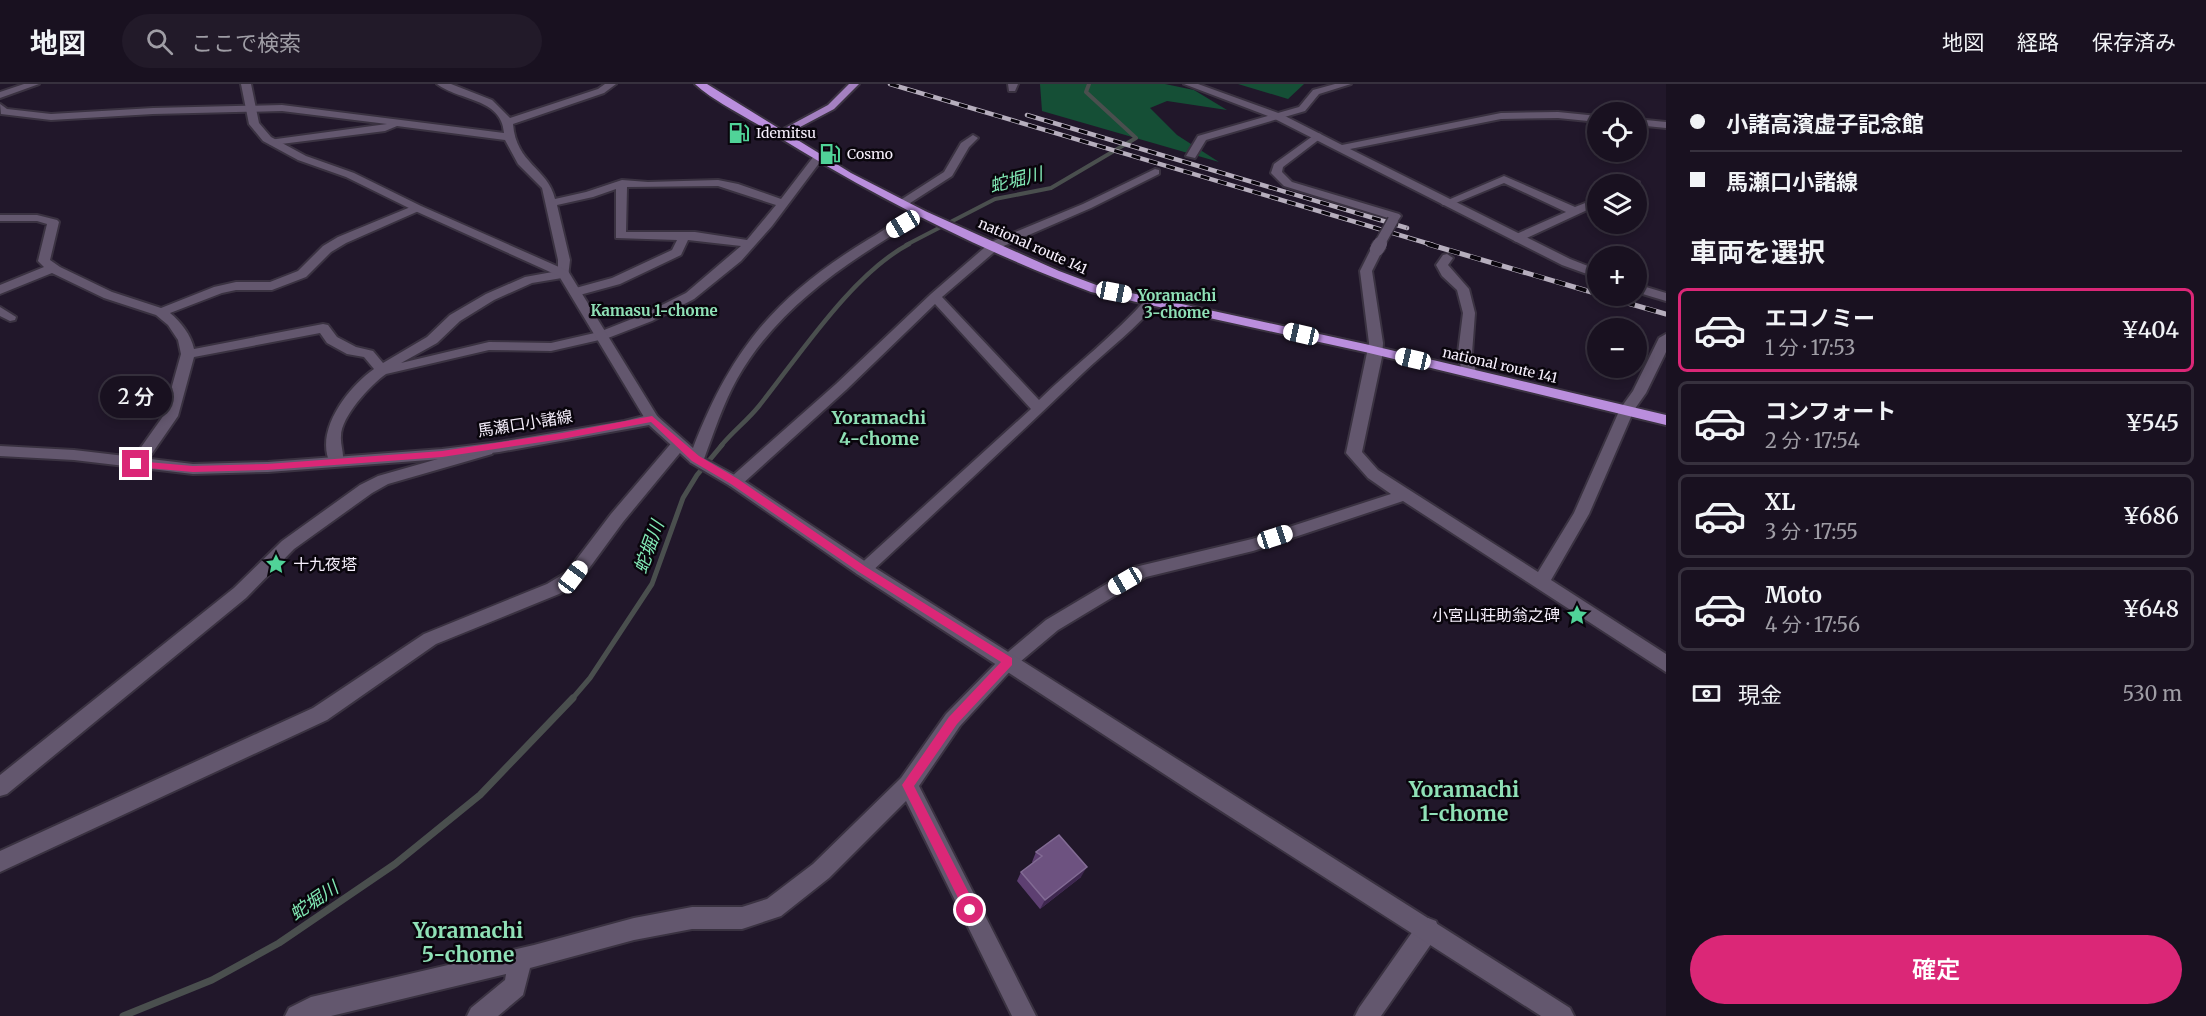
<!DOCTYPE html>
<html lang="ja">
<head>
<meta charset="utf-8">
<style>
  :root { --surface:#191120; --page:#221a29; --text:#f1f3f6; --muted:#9f9da5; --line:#37313e; --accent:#db2777 }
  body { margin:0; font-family:Merriweather,"Noto Sans JP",serif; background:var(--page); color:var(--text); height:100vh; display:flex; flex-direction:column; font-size:22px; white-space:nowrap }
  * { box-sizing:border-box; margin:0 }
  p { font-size:20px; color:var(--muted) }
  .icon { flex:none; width:33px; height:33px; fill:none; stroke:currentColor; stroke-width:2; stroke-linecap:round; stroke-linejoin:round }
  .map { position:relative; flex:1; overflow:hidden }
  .side { display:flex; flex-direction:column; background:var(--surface); width:540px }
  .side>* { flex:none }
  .top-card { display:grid; align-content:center; height:132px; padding:0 24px; background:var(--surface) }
  .tools { position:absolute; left:1587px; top:18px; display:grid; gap:12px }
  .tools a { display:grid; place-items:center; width:60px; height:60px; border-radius:50%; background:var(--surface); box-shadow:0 3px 9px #0003,0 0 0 2px var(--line); font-size:30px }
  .end { position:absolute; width:27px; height:27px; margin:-14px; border:8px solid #db2777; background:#fff; box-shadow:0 0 0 3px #fff }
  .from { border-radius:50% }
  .bubble { position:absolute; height:42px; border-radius:21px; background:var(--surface); box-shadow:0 3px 9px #0003,0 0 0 2px var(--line); font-size:20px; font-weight:600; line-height:42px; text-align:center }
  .car { position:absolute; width:18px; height:36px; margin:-18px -9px; border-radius:8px; box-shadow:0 0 4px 2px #0007; background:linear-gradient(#fff 24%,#345 0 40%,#fff 0 76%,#345 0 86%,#fff 0) }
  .top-card b { display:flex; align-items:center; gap:21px; height:57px; font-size:22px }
  .top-card b+b { border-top:2px solid var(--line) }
  .top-card i { width:15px; height:15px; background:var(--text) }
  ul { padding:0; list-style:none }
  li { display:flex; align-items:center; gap:18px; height:84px; margin:0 12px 9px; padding:0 12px; border:3px solid var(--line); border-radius:9px }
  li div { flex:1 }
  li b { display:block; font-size:22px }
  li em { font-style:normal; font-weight:600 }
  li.on { border-color:var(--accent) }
  li>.icon { width:54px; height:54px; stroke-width:1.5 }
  h2 { padding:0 24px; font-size:27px; line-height:72px }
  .pay { display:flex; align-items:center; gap:15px; height:66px; padding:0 24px; font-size:22px }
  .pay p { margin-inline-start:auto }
  .button { display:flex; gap:12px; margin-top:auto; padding:12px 24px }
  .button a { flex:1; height:69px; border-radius:36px; background:var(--accent); color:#fff; font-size:24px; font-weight:600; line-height:69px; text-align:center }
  header { display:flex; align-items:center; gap:36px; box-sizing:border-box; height:84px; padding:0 30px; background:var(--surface); border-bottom:2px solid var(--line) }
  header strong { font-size:28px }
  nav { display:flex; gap:33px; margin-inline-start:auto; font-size:21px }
  .search { width:420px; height:54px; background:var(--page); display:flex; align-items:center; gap:15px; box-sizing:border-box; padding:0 21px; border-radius:33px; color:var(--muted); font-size:22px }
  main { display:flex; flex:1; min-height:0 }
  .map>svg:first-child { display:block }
  .forest { fill:#154f36 }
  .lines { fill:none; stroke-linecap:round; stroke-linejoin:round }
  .stream-far3 { stroke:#4a4f4e; stroke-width:4 }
  .stream-far2 { stroke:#4a4f4e; stroke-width:4.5 }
  .stream-far1 { stroke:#4a4f4e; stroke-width:5 }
  .stream { stroke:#4a4f4e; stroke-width:7 }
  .minor-casing { stroke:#3a3241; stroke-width:4 }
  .tertiary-casing { stroke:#3a3241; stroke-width:4 }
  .secondary-casing { stroke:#3a3241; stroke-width:4 }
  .primary-casing { stroke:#3a3241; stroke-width:4 }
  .trunk-casing { stroke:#3a3241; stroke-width:4 }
  .minor { fill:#63576e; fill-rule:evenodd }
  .tertiary { fill:#63576e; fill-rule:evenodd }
  .secondary { fill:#63576e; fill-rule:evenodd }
  .primary { fill:#a480c1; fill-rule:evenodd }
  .trunk { fill:#ba8edd; fill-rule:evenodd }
  .rail-far1-casing { stroke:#b6aebd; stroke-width:4.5 }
  .rail-casing { stroke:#b6aebd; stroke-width:5 }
  .rail-far1 { stroke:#09050c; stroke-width:3; stroke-dasharray:9; stroke-linecap:butt }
  .rail { stroke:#09050c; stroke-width:4; stroke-dasharray:11; stroke-linecap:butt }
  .minor-bridge-far1-casing { stroke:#3a3241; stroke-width:13; stroke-linecap:butt }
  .minor-bridge-casing { stroke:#3a3241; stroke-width:16; stroke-linecap:butt }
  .minor-bridge-far1 { stroke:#63576e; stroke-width:10 }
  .minor-bridge { stroke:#63576e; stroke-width:14 }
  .wall { fill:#5d3f71 }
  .shaded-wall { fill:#3e274f }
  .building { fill:#6d5280; stroke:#826b94; stroke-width:1.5 }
  .route { fill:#db2777 }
  .labels { text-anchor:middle; stroke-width:5; stroke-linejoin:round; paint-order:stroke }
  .far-poi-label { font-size:14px; fill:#f6effc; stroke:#09050c; text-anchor:start }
  .far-street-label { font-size:14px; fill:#f6effc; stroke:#09050c }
  .far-neighbourhood-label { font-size:15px; font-weight:bold; fill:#8fe0b6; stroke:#09050c }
  .street-label { font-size:16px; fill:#f6effc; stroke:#09050c }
  .poi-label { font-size:16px; fill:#f6effc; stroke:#09050c; text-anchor:start }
  .water-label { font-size:18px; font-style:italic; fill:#82eab6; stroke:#09050c }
  .neighbourhood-label { font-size:18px; font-weight:bold; fill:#8fe0b6; stroke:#09050c }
  .near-neighbourhood-label { font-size:21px; font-weight:bold; fill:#8fe0b6; stroke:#09050c }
</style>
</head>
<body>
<header>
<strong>地図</strong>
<div class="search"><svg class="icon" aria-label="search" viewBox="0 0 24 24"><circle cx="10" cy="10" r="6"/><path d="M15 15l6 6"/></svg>ここで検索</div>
<nav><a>地図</a><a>経路</a><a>保存済み</a></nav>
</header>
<main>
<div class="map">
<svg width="1666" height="932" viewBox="0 0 1666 932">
  <rect width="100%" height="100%" fill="#21172a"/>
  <path class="forest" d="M1040 0H1165L1194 6 1227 26 1167 17 1150 24 1177 51 1219 78 1042 27Z
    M1238 0H1304L1288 15Z"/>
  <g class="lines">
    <path class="stream-far3" d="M906 161 995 115 1051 104 1136 54 1086 8 1089 0"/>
    <path class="stream-far2" d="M721 362C732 348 747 337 759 322 799 272 852 190 909 160"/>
    <path class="stream-far1" d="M572 615 590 594 652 500 683 414 697 391 722 361"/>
    <path class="stream" d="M123 932 212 896 279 859 395 780 480 711 573 614"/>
    <defs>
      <path id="minor" d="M24 0H39L0 14V8Z
        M437 0H451L492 16 510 34 598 5 605 0H616L604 9 513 40C516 80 548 84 555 115L586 108 622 96 648 98 718 96 738 100 781 115 814 72H822L823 74 772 142 741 177 694 215 652 237 608 254 551 267 489 266 386 290C370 301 341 333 341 352 340 362 346 372 341 381H331C313 348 348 303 374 285L364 273 347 270 327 259 320 249 194 273 178 332 142 384H132L129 380 132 376 164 331 181 270 178 256 168 241 156 231 104 214 52 189 0 210V201L44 183 38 177 47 140 37 137H0V131H37L57 136 59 138 50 176 60 183 112 208 161 224 214 203 236 198H270L298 187 323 162 338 153 413 122H421V126L346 159 331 168 306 193 272 206H236L222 209 170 229C181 238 191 251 194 265L323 240 328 241 337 253 356 263 373 267 383 279 427 253 450 231 486 210 525 193 558 187V176L542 104 518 80 505 56 397 42 385 47 273 61 269 60V56L387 40 282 27 153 30 51 36 1 30 0 20 7 25 51 30 153 24 282 21 504 49C502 14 459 17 437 0ZM718 102 776 121 747 156 695 148H626L627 103ZM616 105V154L677 156 672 166 612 194 572 205 570 208 572 211 576 212 620 200 681 171 688 156 741 162 686 209 642 231 599 248 551 259 489 258 401 279 437 259 460 237 494 216 532 199 568 193 570 176 557 121 593 113Z
        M1008 0H1018L1015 7H1009Z
        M1335 0H1351L1319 10 1305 27 1206 56 1195 74 1186 72 1198 52 1299 23 1313 6Z
        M1317 49 1321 50V54L1283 83 1282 88 1292 98 1399 130 1401 132 1397 138H1389L1388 134 1284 102 1271 89 1274 80Z
        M973 51 978 54 969 63 952 92 907 121H899V117L944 88 961 59Z
        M1155 85 1159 86V90L1091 124 999 164 942 213 1039 316C1075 281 1115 251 1148 213L1152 212 1158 216C1137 245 1109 264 1083 289 1012 357 941 423 869 490L863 492 857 490 855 485 1031 325 935 220 846 306 740 402H730L727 398 730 394 836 300 931 210 991 158 1083 120Z
        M1504 92 1575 123 1598 114V121L1518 158 1514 157V151L1566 128 1504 99 1451 121H1443L1441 119Z
        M1635 97 1639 98V102L1629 100Z
        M1377 161 1383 165 1372 187 1383 259 1382 273 1362 368 1378 386 1538 488 1574 429 1620 325 1633 307 1659 254 1666 250V268L1646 309 1634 326 1589 430 1551 496 1666 570V588L1403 417 1253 467 1146 493 1058 546 1014 583 960 642 919 702 1036 932H1012L906 717 829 794 781 832 742 845H692L634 856 530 884 523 911 498 932H467L471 924 505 896 506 890 331 932H285L289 924 311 913 534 861 634 834 692 823H742L767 815 813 780 901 694 946 630 1002 573 1046 536 1135 483 1252 455 1391 410 1368 394 1346 369 1369 259 1360 187 1371 165Z
        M1447 170 1453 174 1448 181 1469 205 1475 229 1472 269 1476 289 1469 293 1462 289 1458 269 1463 229 1457 206 1442 192 1436 181 1443 171Z
        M0 223 16 233 15 236 10 237 0 232Z
        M679 355 686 360 684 364 623 438 579 498 559 510 436 560 327 636 0 788V767L313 624 424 550 547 500 567 488 611 430 674 356Z
        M487 361 492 362 494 366 492 370 388 400 372 409 294 465 246 514 7 710 0 712V691L234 504 282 457 360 401 378 392Z
        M1428 834 1436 837 1439 845 1436 853 1381 932H1355L1359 924 1420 837Z"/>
      <path id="tertiary" d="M241 0H251L259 39 271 53 306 72 354 89 421 122 568 187 659 335 657 338H647L559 192 413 126 346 93 298 76 263 57 249 40Z
        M1184 0H1198L1281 30 1342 61 1501 29 1558 28 1598 32V38L1558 34 1501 35 1350 65 1570 175 1598 186V194L1562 181 1273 34Z
        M1636 35 1666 38V44L1636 41Z
        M1636 200 1666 209V217L1636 208Z
        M696 370 740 394 869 480 1570 924 1574 932H1541L1201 714 857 490 730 402 691 379 688 375 691 371Z"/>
      <path id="secondary" d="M921 126 925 127V131C853 175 780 219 737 295 723 320 714 348 704 375L701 379H691L649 341 499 368 442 375 268 388 193 390 74 376 0 372V362L74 366 193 380 268 378 442 365 499 358 624 337 652 330 657 332 693 364C732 263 777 211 869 155 885 146 903 131 921 126Z"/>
      <path id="primary" d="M849 0H859L834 25 785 51 776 49 828 21Z"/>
      <path id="trunk" d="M695 0H707L851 89 925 127 1059 187 1099 202 1365 260 1666 331V341L1365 268 1091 208C979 166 873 112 772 49 750 35 713 17 695 0Z"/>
    </defs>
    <use href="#minor" class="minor-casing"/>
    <use href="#tertiary" class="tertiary-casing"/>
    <use href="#secondary" class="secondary-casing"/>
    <use href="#primary" class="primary-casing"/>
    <use href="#trunk" class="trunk-casing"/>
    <use href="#minor" class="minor"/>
    <use href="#tertiary" class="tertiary"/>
    <use href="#secondary" class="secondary"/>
    <use href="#primary" class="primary"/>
    <use href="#trunk" class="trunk"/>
    <defs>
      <path id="rail-far1" d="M890 0 1433 161
        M1027 31 1407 144"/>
      <path id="rail" d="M1428 160 1598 210
        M1603 212 1666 230"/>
    </defs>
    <use href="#rail-far1" class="rail-far1-casing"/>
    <use href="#rail" class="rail-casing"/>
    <use href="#rail-far1" class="rail-far1"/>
    <use href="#rail" class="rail"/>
    <defs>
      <path id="minor-bridge-far1" d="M1379 161 1393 136"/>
      <path id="minor-bridge" d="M1377 165 1380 160"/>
    </defs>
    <use href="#minor-bridge-far1" class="minor-bridge-far1-casing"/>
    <use href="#minor-bridge" class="minor-bridge-casing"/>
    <use href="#minor-bridge-far1" class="minor-bridge-far1"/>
    <use href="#minor-bridge" class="minor-bridge"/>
  </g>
  <path class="wall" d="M1036 768 1081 793 1040 825 1017 797 1021 788 1033 779 1032 778Z"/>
  <path class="shaded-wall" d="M1087 783 1081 793 1040 825 1045 816Z"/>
  <path class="building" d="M1059 751 1087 783 1045 816 1021 788 1042 772 1036 768Z"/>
  <path class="route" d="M652 332 699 372 738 395 866 483 1012 574V581L957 640 914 702 975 821 977 826 975 830 970 832 966 830 902 701 949 633 1001 578 859 488 731 400 692 377 651 338 562 355 442 373 267 386 193 388 136 383 132 380 136 377 193 382 267 380 442 367 562 349Z"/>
  <defs>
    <symbol id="fuel-bare" viewBox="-9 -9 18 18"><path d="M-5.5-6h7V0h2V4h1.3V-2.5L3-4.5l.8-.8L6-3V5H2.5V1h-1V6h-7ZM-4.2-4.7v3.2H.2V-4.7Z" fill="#50d398" stroke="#09050c" stroke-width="2.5" paint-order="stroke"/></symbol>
    <symbol id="sight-bare" viewBox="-9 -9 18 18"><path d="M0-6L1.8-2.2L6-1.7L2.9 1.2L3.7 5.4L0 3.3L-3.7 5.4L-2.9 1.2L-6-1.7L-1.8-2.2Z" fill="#50d398" stroke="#09050c" stroke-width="2.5" paint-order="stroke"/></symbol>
  </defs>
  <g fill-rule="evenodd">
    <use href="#fuel-bare" x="724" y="34" width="30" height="30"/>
    <use href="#fuel-bare" x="815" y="55" width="30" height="30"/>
    <use href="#sight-bare" x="261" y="465" width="30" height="30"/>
    <use href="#sight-bare" x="1562" y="516" width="30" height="30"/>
  </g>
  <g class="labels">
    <g class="far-poi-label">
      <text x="756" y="54">Idemitsu</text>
      <text x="847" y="75">Cosmo</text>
    </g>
    <g class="far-street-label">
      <text transform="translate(1033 162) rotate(24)" y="5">national route 141</text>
      <text transform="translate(1500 281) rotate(13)" y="5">national route 141</text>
    </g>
    <g class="far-neighbourhood-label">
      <text x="1177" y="217">Yoramachi<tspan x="1177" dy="17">3-chome</tspan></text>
      <text x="654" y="232">Kamasu 1-chome</text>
    </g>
    <g class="street-label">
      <text transform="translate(525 339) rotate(-9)" y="6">馬瀬口小諸線</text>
    </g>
    <g class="poi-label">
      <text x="293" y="486">十九夜塔</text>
      <text x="1560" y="537" text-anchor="end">小宮山荘助翁之碑</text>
    </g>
    <g class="water-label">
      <text transform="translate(1016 96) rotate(-14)" y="6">蛇堀川</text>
      <text transform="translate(649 463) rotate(-70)" y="6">蛇堀川</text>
      <text transform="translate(314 817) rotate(-34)" y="6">蛇堀川</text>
    </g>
    <g class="neighbourhood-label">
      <text x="879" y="340">Yoramachi<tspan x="879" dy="21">4-chome</tspan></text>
    </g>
    <g class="near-neighbourhood-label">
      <text x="1464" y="713">Yoramachi<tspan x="1464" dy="24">1-chome</tspan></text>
      <text x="468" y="854">Yoramachi<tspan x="468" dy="24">5-chome</tspan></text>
    </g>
  </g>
</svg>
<div class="tools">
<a><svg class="icon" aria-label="locate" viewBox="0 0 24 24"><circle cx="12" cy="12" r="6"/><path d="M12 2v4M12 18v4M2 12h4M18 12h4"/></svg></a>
<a><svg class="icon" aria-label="layers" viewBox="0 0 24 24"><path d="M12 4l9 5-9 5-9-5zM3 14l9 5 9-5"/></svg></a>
<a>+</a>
<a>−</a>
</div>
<i class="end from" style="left:970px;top:826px"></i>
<i class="end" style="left:136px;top:380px"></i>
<div class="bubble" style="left:100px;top:292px;width:72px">2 分</div>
<i class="car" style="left:903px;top:140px;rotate:239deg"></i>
<i class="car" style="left:1114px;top:208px;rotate:101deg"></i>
<i class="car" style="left:1301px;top:250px;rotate:283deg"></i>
<i class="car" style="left:1413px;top:275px;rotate:283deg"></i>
<i class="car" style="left:1275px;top:453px;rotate:72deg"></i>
<i class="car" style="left:573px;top:493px;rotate:37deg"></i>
<i class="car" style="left:1125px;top:497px;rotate:240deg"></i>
</div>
<section class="side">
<div class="top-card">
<b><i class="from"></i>小諸高濱虚子記念館</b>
<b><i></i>馬瀬口小諸線</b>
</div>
<h2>車両を選択</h2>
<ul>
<li class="on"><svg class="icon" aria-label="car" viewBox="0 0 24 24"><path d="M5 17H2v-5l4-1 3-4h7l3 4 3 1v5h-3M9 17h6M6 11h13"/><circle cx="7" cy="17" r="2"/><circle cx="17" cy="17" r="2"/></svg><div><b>エコノミー</b><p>1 分 · 17:53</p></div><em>¥404</em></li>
<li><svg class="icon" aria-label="car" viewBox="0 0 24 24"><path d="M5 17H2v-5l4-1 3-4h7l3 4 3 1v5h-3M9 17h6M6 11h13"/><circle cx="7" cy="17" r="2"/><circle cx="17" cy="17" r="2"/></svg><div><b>コンフォート</b><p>2 分 · 17:54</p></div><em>¥545</em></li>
<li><svg class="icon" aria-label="car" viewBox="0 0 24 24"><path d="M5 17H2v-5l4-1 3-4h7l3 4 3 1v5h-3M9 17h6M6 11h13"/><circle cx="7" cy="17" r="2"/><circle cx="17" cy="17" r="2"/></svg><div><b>XL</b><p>3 分 · 17:55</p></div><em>¥686</em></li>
<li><svg class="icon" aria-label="car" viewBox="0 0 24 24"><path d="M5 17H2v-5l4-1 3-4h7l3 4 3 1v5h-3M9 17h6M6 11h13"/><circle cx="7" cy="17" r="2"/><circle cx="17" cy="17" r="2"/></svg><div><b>Moto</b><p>4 分 · 17:56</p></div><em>¥648</em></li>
</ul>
<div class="pay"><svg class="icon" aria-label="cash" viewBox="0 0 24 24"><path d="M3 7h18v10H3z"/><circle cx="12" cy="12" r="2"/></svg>現金<p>530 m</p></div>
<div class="button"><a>確定</a></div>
</section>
</main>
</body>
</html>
